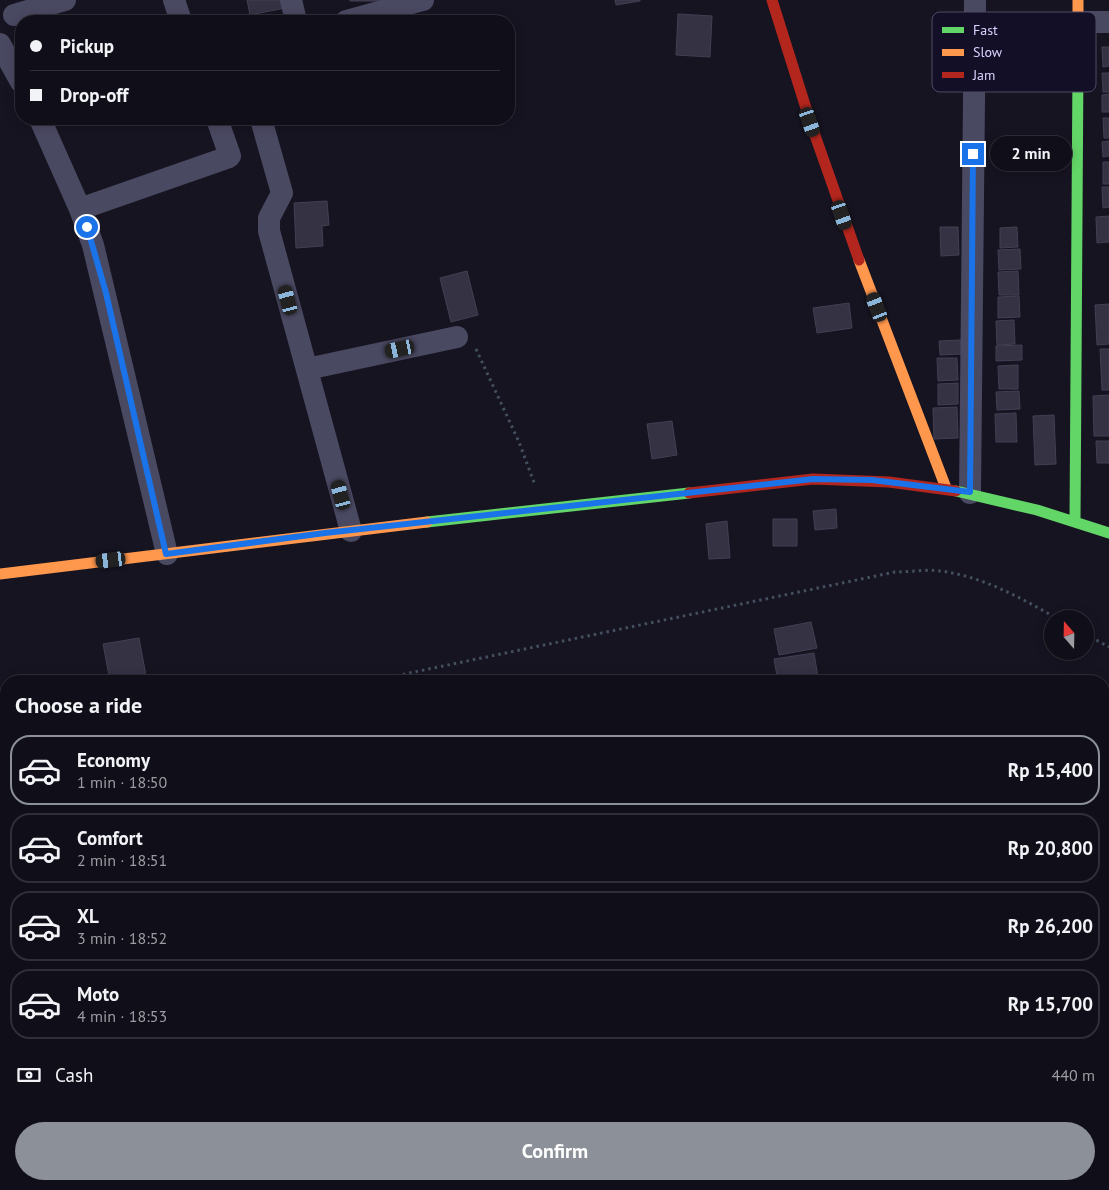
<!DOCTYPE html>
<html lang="en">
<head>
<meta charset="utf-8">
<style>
  :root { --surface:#100f19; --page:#1e1d26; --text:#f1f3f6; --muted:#9c9ca2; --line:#302f38; --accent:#8c9099 }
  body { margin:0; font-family:"PT Sans",sans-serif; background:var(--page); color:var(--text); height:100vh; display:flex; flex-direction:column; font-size:19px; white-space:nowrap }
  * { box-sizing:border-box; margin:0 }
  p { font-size:16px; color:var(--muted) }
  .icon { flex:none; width:28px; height:28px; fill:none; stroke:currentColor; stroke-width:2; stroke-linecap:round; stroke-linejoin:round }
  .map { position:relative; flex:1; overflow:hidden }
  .drawer { position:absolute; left:0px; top:675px; width:1110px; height:515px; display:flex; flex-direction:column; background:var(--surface); border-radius:20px 20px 0 0; box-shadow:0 2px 12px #0003,0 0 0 1px var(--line) }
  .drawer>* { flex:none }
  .hud { position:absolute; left:15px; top:15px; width:500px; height:110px; border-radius:20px; box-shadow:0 2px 12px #0003,0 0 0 1px var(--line); display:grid; align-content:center; height:110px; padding:0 15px; background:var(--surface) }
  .needle { width:32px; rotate:340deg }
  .tools { position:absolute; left:1044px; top:610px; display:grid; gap:10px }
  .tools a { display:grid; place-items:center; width:50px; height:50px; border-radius:50%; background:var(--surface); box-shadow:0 2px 12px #0003,0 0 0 1px var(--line); font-size:25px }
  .end { position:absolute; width:22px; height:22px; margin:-11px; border:6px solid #1a73e8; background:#fff; box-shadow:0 0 0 2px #fff }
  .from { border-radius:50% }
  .bubble { position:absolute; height:35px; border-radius:18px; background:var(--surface); box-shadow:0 2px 12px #0003,0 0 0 1px var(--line); font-size:16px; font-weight:800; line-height:35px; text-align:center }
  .car { position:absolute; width:15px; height:30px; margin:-15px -8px; border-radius:6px; box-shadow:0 0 4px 1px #0007; background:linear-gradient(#222 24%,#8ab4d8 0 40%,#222 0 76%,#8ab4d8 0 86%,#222 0) }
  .hud b { display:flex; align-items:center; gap:18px; height:48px; font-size:19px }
  .hud b+b { border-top:1px solid var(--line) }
  .hud i { width:12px; height:12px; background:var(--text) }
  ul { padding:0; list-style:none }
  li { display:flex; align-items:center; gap:15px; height:70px; margin:0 10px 8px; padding:0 5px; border:2px solid var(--line); border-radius:20px }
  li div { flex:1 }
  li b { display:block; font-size:19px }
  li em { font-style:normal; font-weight:800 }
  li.active { border-color:var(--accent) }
  li>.icon { width:45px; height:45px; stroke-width:1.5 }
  h2 { padding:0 15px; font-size:22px; line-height:60px }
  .pay { display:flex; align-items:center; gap:12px; height:55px; padding:0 15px; font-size:19px }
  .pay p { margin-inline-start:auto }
  .action { display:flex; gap:10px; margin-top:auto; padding:10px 15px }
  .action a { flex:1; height:58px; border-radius:30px; background:var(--accent); color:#fff; font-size:20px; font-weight:800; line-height:58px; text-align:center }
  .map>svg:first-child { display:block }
  .building { fill:#343243; stroke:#433f54 }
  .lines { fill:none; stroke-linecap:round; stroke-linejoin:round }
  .path { stroke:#44505f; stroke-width:3; stroke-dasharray:2.5 4; stroke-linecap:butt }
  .lane { stroke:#4a4962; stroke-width:11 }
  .street { stroke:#4a4962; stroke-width:22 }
  .fast { stroke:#63d668; stroke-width:11 }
  .slow { stroke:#ff974d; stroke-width:11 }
  .jam { stroke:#b3261e; stroke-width:11 }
  .route { stroke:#1a73e8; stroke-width:6 }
  .key { fill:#130f26; stroke:#4e4a67; stroke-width:1 }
  .key-label { font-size:14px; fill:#d9d4ff }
</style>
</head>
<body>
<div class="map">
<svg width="1109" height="1190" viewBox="0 0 1109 1190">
  <rect width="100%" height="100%" fill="#161421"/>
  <path class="building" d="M247 0H289L290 7 250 15Z
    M350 0H381V1H350Z
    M615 0H640V1L616 5Z
    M678 14 712 16 710 57 676 55Z
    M1102 47H1109V66L1103 67Z
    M1102 73H1109V92H1103Z
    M1109 94V112H1102V95Z
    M1103 118H1109V138H1104Z
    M1109 141V156L1103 157 1102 142Z
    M1103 162H1109V184H1103Z
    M1102 187H1109V207L1103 208Z
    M327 201 329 225 322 226 323 246 296 248 294 203Z
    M1109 216V242L1097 243 1096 217Z
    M940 227H958L959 255 941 256Z
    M1017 227 1018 247 1000 248V228Z
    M1020 249 1021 269 999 270 998 250Z
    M467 271 478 315 451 322 440 278Z
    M1018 271 1019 295H999L998 272Z
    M1019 296 1020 317 998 318V297Z
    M849 303 852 328 817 333 813 308Z
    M1109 304V344L1097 345 1095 305Z
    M1014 320 1015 344 997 345 996 321Z
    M961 340 962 354 940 355 939 341Z
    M1022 345V360L996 361V346Z
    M1100 349H1109V390H1102Z
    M937 358H957L958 380 938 381Z
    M1018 365V389H999L998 366Z
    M958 383V404L938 405V384Z
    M1019 391 1020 409 997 410 996 392Z
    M1109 395V436H1094L1093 396Z
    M957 407 958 438 934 439 933 408Z
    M1016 413 1017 442H996L995 414Z
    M1054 415 1056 464 1035 465 1033 416Z
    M672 421 677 455 652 459 647 424Z
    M1096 441H1109V463H1097Z
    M836 509 837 528 815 530 813 511Z
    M773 519H797V546H773Z
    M727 521 730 558 709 559 706 524Z
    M811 622 817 648 779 655 774 629Z
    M139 638 147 681H110L103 644Z
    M814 653 818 677 778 681 774 659Z
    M1107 824H1109V853L1104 851Z
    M1104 889 1109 890V915L1104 914Z
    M1109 1069V1090L1104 1071Z
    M1104 1115 1108 1132 1104 1133Z
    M903 1184H932L934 1190H894L893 1186Z
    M961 1184H992L993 1187 981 1190H963Z"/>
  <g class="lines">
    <path class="path" d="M476 349 519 442 535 485
      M1085 634 1109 647
      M371 681 895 572C910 572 926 569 941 571 984 577 1021 598 1058 619
      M0 758 6 756"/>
    <path class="lane" d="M235 1190 266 1184"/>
    <path class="street" d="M174 0 181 21
      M291 0 296 21
      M14 15 65 0
      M346 21 423 0
      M1078 22H1109
      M0 44 21 82
      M40 119 80 209 93 245 167 554
      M261 119 282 193 269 218V231L351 531
      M80 209 229 157 230 156 217 119
      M307 369 457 337
      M970 493 975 0
      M1104 873 1109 874
      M0 916 6 914
      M1104 1009 1109 1027
      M1104 1053 1109 1051
      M1104 1157 1109 1155
      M368 1184 369 1190
      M938 1184 940 1190
      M1086 1184 1088 1190
      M1011 1190 1026 1184"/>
    <path class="fast" d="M956 491 1037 510 1109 533
      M1075 521 1078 65
      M427 522 689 493"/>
    <path class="slow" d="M1078 65V0
      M859 260 946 488
      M0 574 427 522"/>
    <path class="jam" d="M772 0 811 124 859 260
      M689 493 813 479 889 482 956 491"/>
  </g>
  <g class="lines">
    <path class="route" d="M87 227 106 293 166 554 325 533 813 479 872 480 970 492 973 154"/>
  </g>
  <rect x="932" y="12" width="164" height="80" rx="8" class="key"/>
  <rect x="942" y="27" width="22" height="6" fill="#63d668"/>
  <rect x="942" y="49" width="22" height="7" fill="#ff974d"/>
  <rect x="942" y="72" width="22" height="6" fill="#b3261e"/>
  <g class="key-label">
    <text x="973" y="35">Fast</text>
    <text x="973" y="57">Slow</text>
    <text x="973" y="80">Jam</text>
  </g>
</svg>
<div class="tools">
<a><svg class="needle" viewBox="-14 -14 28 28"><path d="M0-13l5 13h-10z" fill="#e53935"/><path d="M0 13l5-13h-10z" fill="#9c9ca2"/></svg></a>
</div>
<i class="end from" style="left:87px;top:227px"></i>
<i class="end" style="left:973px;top:154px"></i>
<div class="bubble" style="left:990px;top:136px;width:82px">2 min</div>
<i class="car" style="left:810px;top:122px;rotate:161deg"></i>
<i class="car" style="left:842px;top:215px;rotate:161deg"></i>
<i class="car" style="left:288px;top:300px;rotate:345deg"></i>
<i class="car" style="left:877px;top:307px;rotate:339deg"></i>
<i class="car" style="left:400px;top:349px;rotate:258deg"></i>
<i class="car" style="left:341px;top:495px;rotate:345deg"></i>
<i class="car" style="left:111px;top:560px;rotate:263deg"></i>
<div class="hud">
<b><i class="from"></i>Pickup</b>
<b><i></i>Drop-off</b>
</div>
<section class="drawer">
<h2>Choose a ride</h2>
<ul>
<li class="active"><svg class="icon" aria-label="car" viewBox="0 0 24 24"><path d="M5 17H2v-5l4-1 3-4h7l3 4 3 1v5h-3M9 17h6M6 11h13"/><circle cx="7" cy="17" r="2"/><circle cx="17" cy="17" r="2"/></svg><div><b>Economy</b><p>1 min · 18:50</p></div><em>Rp 15,400</em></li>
<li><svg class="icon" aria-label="car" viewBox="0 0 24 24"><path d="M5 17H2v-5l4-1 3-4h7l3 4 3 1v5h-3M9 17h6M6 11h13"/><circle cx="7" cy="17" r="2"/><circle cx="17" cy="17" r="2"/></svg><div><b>Comfort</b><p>2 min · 18:51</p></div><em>Rp 20,800</em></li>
<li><svg class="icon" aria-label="car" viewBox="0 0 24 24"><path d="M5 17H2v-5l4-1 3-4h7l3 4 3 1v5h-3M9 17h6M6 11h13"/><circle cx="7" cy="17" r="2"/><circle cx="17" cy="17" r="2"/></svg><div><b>XL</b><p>3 min · 18:52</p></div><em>Rp 26,200</em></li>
<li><svg class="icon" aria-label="car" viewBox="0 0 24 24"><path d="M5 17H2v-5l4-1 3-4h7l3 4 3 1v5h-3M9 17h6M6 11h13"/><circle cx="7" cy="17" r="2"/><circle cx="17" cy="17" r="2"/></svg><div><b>Moto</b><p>4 min · 18:53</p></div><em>Rp 15,700</em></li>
</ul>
<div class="pay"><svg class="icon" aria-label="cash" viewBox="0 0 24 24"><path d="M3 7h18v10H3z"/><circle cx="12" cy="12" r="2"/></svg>Cash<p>440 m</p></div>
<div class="action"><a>Confirm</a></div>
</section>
</div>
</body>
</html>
